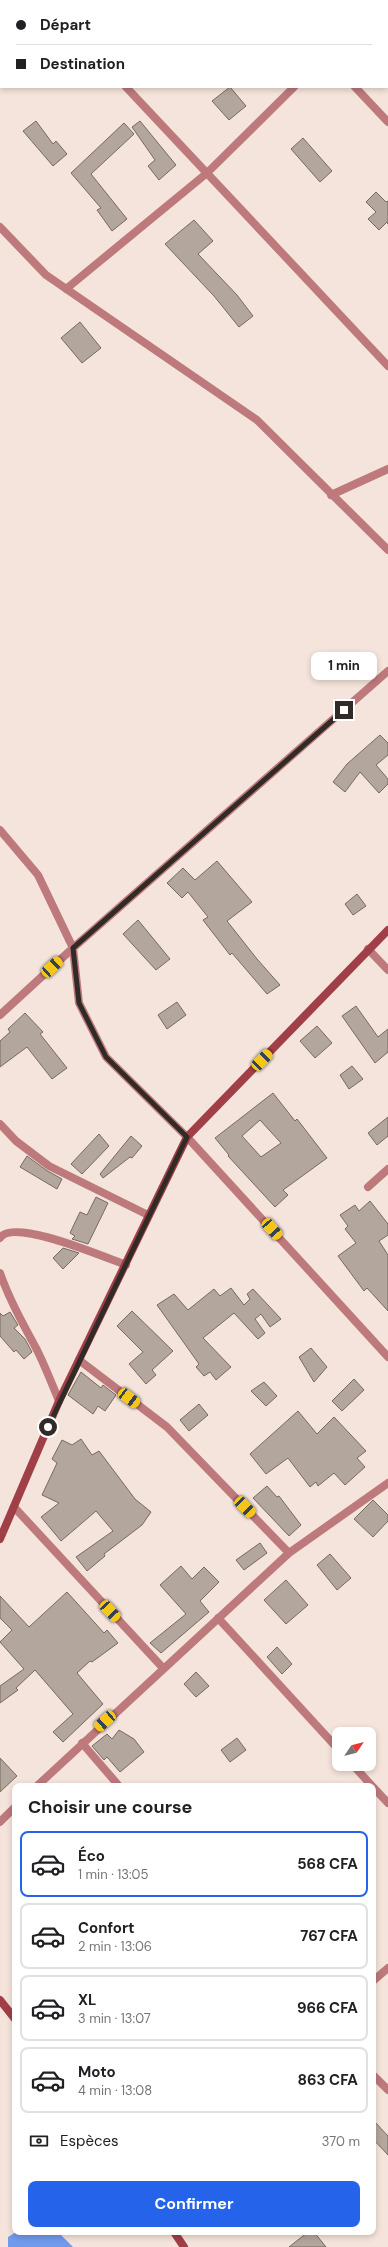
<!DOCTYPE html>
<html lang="fr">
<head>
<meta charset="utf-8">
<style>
  :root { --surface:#fff; --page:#f6f6f6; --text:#202124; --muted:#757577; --line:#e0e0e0; --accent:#2563eb }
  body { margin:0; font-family:"DM Sans",sans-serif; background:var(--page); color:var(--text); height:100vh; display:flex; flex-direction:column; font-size:15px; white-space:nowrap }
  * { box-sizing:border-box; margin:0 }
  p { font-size:13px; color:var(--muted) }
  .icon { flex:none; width:22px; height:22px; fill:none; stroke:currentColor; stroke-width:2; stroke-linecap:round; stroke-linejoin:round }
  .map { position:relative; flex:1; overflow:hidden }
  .panel { position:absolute; left:12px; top:1783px; width:364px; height:452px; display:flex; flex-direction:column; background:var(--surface); border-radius:8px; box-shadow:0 2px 6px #0003 }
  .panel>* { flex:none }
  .hud { position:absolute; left:0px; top:0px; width:388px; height:88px; box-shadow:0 2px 6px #0003; display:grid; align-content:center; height:88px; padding:0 16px; background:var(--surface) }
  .needle { width:26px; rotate:55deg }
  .controls { position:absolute; left:332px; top:1727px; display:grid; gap:8px }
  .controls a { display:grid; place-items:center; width:44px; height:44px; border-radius:8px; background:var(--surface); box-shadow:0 2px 6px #0003; font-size:20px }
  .end { position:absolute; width:18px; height:18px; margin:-9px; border:5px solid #312b27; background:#fff; box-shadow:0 0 0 2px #fff }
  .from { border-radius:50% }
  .bubble { position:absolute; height:28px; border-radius:8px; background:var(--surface); box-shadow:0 2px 6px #0003; font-size:13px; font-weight:700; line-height:28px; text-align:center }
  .car { position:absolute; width:12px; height:24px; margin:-12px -6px; border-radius:5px; box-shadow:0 0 3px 1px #0007; background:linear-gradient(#f5c518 24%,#345 0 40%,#f5c518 0 76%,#345 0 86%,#f5c518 0) }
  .hud b { display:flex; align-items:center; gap:14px; height:38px; font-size:15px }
  .hud b+b { border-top:1px solid var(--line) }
  .hud i { width:10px; height:10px; background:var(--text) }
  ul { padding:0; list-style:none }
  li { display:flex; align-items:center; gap:12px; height:66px; margin:0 8px 6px; padding:0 8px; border:2px solid var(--line); border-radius:8px }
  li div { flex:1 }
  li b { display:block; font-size:15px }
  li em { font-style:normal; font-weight:700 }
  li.on { border-color:var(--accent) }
  li>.icon { width:36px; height:36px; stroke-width:1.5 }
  h2 { padding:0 16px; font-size:18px; line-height:48px }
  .pay { display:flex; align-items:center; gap:10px; height:44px; padding:0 16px; font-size:15px }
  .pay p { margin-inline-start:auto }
  .primary-button { display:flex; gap:8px; margin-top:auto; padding:8px 16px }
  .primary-button a { flex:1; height:46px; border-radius:8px; background:var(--accent); color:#fff; font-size:16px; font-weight:700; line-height:46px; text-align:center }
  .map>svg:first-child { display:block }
  .water { fill:#719aec }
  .building { fill:#b3a69c; stroke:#766a60; fill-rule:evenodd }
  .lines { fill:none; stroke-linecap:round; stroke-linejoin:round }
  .minor { stroke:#bd797b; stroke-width:8 }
  .secondary { stroke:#a03f48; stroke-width:8 }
  .route { stroke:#312b27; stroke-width:5 }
</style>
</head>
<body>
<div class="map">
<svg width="388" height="2247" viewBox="0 0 388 2247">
  <rect width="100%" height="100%" fill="#f5e4db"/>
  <path class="water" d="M16 2232H58L73 2247H8V2237Z"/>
  <path class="building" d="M230 87 246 106 229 120 212 101Z
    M36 121 53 144 56 141 67 154 53 166 23 131Z
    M140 121 176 165 159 180 148 166 155 160 132 127Z
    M124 123 134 134 91 174 127 219 112 231 97 210 101 208 71 173Z
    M303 138 332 171 320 182 291 149Z
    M376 192 386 202 388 201V224L387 222 379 230 368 219 376 212 366 202Z
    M194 220 213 241 198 254 237 295 253 316 239 327 214 296 165 244Z
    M80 322 101 348 82 363 61 338Z
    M380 735 388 743V755L376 765 388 779V784L379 793 360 772 345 792 333 782 347 764Z
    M217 861 252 902 227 921 257 959 280 985 267 994 232 953 230 955 203 920 208 917 188 892 182 898 167 883 183 868 195 880Z
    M357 894 366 906 353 915 345 904Z
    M138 920 170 959 156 970 123 934Z
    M177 1002 186 1015 167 1029 158 1015Z
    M356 1006 378 1037 388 1029V1052L375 1063 342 1016Z
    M25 1013 43 1032 40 1034 67 1068 52 1079 27 1047 0 1067V1041L10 1032 8 1029Z
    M317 1026 332 1043 315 1058 300 1041Z
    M352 1066 363 1079 349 1089 340 1075Z
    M273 1093 295 1121 297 1119 327 1158 283 1190 288 1195 275 1207 228 1156 229 1155 215 1138ZM260 1120 281 1143 261 1157 242 1136Z
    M388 1117V1136L377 1145 368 1133Z
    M99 1134 109 1146 82 1174 71 1164Z
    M131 1136 142 1146 132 1158 130 1157 103 1178 100 1174Z
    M27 1156 46 1170 62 1179 57 1189 20 1167Z
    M96 1197 108 1203 88 1244 72 1239 75 1236 70 1233 80 1212 87 1215Z
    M370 1201 388 1224V1235L379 1241 388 1255V1311L367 1288 364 1291 338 1256 356 1243 345 1229 348 1226 340 1215 355 1205 359 1211Z
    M63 1248 79 1253 63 1269 53 1258Z
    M231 1288 244 1305 250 1299 247 1294 253 1289 281 1319 270 1327 261 1314 255 1319 265 1333 258 1339 234 1313 203 1338 231 1367 216 1380 210 1372 204 1376 196 1367 199 1364 157 1305 174 1294 188 1310 214 1289 220 1296Z
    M132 1311 173 1351 152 1370 156 1375 146 1384 129 1364 143 1352 117 1326Z
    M10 1312 18 1325 14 1328 25 1339 32 1352 24 1359 16 1350 14 1352 0 1336V1313L3 1316Z
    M311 1348 327 1367 314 1382 299 1357Z
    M81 1372 101 1388 103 1385 116 1395 105 1411 98 1406 93 1414 68 1395Z
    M354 1379 364 1390 342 1411 332 1401Z
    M264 1382 277 1396 266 1406 251 1391Z
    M199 1404 208 1415 189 1431 180 1420Z
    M298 1411 317 1434 334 1417 366 1451 357 1458 365 1467 345 1485 334 1473 318 1486 316 1482 310 1487 288 1458 266 1474 250 1454Z
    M81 1439 92 1455 99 1451 135 1499 151 1512 142 1525 104 1554 105 1556 87 1571 76 1557 113 1531 96 1511 61 1541 41 1517 59 1503 42 1495 57 1463 52 1459 62 1440 72 1445Z
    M267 1486 277 1497 279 1496 301 1525 289 1536 253 1498Z
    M373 1500 388 1515V1521L373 1537 354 1519Z
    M260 1543 267 1553 244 1570 236 1560Z
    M330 1554 351 1578 337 1590 317 1565Z
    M181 1566 192 1579 204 1567 219 1582 200 1601 209 1612 161 1653 150 1643 186 1614 160 1585Z
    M286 1580 308 1605 286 1624 264 1600Z
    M67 1592 104 1633 107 1630 118 1643 92 1662 90 1661 77 1673 103 1704 63 1742 53 1732 73 1714 35 1670 16 1688 18 1690 0 1703V1686L24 1669 0 1642 12 1630 0 1618V1596L29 1627Z
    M277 1647 292 1664 282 1674 267 1657Z
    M196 1672 209 1686 196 1697 184 1684Z
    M119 1730 134 1739 144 1752 120 1772 107 1757 104 1760 92 1746 107 1734 112 1739Z
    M237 1738 246 1750 230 1762 221 1750Z
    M0 1758 17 1776 0 1792Z
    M373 2120 388 2136V2155L373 2139Z
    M308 2232H314L326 2247H289Z"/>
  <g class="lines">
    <path class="minor" d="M384 1 385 0
      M126 87 388 366
      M355 87 388 122
      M0 227 46 275 257 420 388 550
      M66 289 207 173 294 87
      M331 495 388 469
      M0 830 38 875 73 948 79 1003 106 1057 187 1137 388 1357
      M368 949 388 970
      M0 1015 73 948 388 671
      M0 1124 16 1141 49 1166 148 1215
      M368 1187 388 1169
      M0 1238C13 1217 106 1258 126 1265
      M0 1273C10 1301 23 1324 37 1350 45 1366 52 1384 59 1401
      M79 1360 167 1427 289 1553
      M14 1507 163 1668
      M218 1618 339 1750
      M82 1743 119 1786
      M352 1764 372 1786
      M37 1786 289 1553 388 1483
      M373 1787 388 1803
      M0 1822 15 1807
      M373 1981 388 1968
      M373 2075 388 2090"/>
    <path class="secondary" d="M0 1539 59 1401 187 1137 388 930
      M0 2000 15 2019
      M174 2232 184 2247"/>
  </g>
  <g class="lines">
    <path class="route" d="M48 1427 187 1137 106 1057 79 1003 73 948 344 710"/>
  </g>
</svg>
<div class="controls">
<a><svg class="needle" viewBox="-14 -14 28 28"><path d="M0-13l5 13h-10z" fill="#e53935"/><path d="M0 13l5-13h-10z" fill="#757577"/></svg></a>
</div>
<i class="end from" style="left:48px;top:1427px"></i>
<i class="end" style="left:344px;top:710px"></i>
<div class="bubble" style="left:311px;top:652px;width:66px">1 min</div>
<i class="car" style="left:52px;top:967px;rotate:47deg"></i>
<i class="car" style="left:262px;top:1060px;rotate:44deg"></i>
<i class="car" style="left:272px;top:1229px;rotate:138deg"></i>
<i class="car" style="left:129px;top:1398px;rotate:127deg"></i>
<i class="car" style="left:245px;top:1507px;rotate:136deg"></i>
<i class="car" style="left:110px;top:1611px;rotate:137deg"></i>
<i class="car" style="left:105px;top:1721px;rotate:228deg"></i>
<div class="hud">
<b><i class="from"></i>Départ</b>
<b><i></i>Destination</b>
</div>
<section class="panel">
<h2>Choisir une course</h2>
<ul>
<li class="on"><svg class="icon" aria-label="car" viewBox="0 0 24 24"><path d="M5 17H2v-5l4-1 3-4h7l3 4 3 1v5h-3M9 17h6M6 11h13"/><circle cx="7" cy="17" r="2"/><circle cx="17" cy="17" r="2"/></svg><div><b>Éco</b><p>1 min · 13:05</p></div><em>568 CFA</em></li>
<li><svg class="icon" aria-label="car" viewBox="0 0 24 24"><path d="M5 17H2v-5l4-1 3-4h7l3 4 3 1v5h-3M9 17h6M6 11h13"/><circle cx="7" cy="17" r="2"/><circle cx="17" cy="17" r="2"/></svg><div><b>Confort</b><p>2 min · 13:06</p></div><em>767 CFA</em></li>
<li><svg class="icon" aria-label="car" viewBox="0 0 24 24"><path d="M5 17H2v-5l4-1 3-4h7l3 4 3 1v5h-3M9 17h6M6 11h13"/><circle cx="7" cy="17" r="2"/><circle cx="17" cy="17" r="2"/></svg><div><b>XL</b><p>3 min · 13:07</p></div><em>966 CFA</em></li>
<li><svg class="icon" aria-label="car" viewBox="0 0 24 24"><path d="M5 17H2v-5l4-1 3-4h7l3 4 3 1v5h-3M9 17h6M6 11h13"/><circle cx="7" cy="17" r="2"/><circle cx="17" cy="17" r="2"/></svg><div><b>Moto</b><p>4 min · 13:08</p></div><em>863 CFA</em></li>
</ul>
<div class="pay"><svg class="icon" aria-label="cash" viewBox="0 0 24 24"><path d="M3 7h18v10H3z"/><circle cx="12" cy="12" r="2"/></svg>Espèces<p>370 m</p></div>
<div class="primary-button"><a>Confirmer</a></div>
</section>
</div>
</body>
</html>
